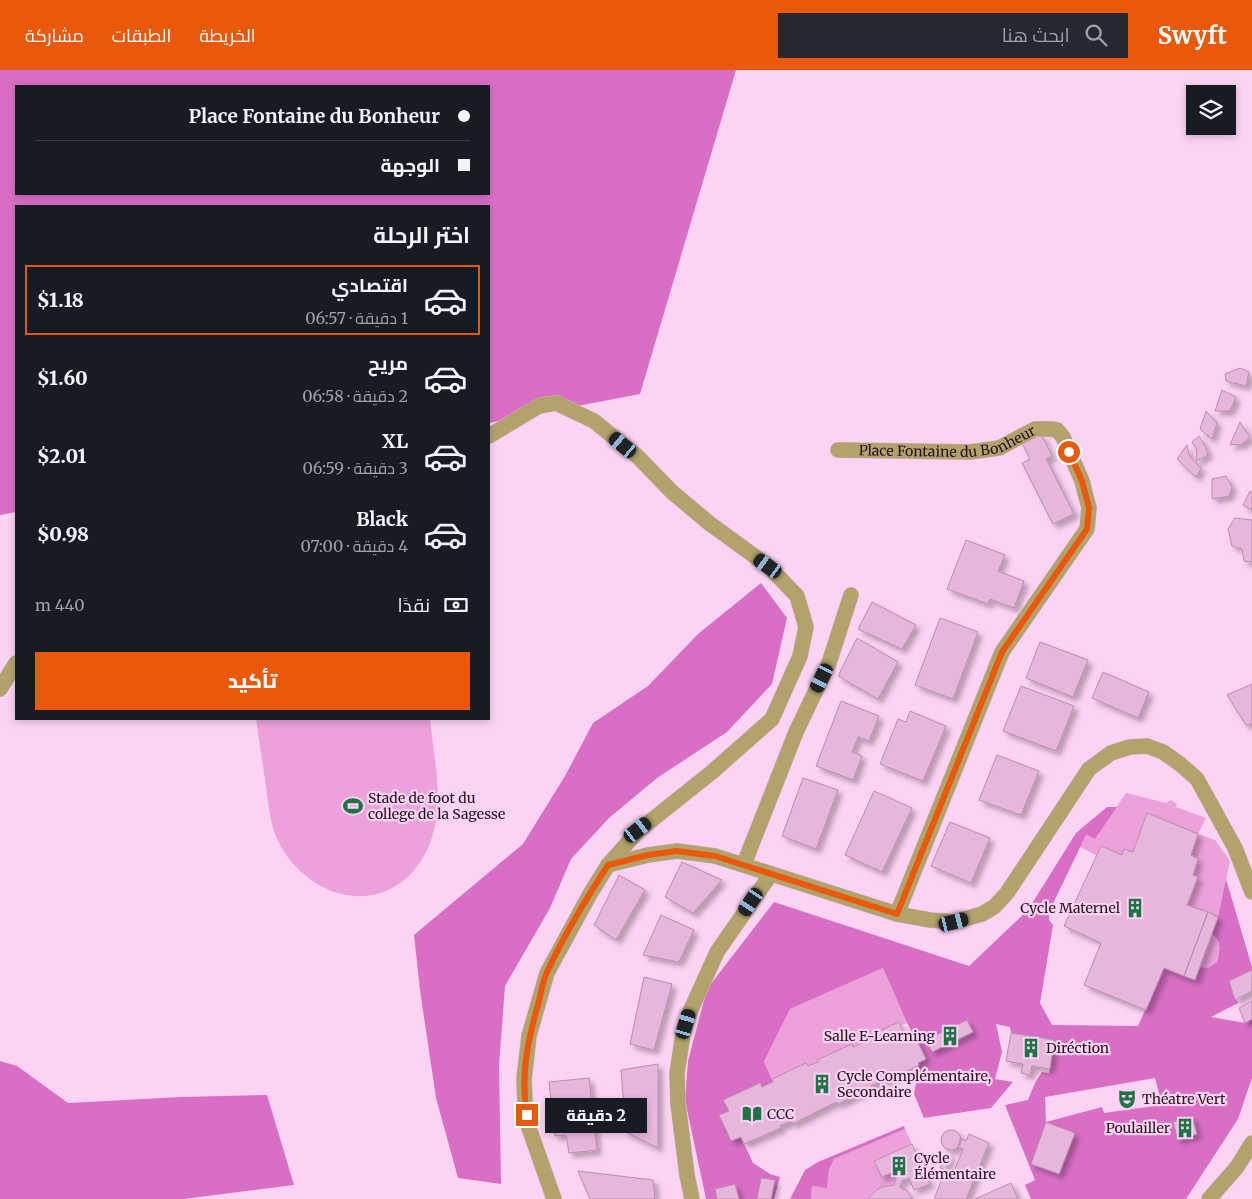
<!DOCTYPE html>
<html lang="ar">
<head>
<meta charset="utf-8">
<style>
  :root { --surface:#171b24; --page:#242831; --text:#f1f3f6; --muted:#9ea1a6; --line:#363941; --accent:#ea580c }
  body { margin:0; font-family:Merriweather,Cairo,serif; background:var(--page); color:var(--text); direction:rtl; height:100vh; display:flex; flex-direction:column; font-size:19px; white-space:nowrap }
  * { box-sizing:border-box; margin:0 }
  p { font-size:16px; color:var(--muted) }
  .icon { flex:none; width:28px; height:28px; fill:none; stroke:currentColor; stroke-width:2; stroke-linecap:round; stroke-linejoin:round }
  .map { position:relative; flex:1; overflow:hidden; direction:ltr }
  .side { position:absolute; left:15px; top:135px; width:475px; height:515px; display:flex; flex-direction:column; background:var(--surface); border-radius:0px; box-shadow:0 2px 8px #0003; direction:rtl }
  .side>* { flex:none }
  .banner { position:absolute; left:15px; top:15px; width:475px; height:110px; border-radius:0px; box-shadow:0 2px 8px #0003; direction:rtl; display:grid; align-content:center; height:110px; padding:0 20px; background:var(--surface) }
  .controls { position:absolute; left:1186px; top:15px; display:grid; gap:10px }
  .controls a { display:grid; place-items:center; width:50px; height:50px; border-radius:0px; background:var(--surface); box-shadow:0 2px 8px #0003; font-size:25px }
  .end { position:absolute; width:22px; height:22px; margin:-11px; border:6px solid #ea580c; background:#fff; box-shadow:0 0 0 2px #fff }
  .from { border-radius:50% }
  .bubble { position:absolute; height:35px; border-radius:0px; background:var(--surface); box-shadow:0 2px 8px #0003; font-size:16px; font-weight:800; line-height:35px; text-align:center; direction:rtl }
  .car { position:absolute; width:15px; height:30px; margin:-15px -8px; border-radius:6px; box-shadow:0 0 4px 1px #0007; background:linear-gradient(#222 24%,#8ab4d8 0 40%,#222 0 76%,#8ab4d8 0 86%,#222 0) }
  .banner b { display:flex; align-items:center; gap:18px; height:48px; font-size:19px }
  .banner b+b { border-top:1px solid var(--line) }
  .banner i { width:12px; height:12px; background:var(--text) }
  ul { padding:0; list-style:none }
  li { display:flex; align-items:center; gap:15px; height:70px; margin:0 10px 8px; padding:0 10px; border:2px solid transparent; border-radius:0px }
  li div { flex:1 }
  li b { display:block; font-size:19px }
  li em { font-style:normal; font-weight:800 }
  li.selected { border-color:var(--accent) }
  li>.icon { width:45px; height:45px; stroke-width:1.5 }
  h2 { padding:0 20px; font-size:22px; line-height:60px }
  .pay { display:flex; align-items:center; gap:12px; height:55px; padding:0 20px; font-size:19px }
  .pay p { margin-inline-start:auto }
  .cta { display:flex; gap:10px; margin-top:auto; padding:10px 20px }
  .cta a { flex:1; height:58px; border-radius:0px; background:var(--accent); color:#fff; font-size:20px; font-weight:800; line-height:58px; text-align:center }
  header { display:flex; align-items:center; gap:30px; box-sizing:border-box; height:70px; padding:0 25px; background:var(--accent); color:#fff }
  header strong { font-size:24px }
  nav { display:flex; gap:28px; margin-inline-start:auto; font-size:18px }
  .search { width:350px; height:45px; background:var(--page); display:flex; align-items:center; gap:12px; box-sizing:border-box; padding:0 18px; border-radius:0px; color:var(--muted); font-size:19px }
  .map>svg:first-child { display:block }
  .green { fill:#eca1db }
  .forest { fill:#d96fc5; fill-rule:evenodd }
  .building { fill:#e7b6db; stroke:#ba8cb0; filter:url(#shadow) }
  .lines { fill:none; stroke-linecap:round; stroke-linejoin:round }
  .street-casing { stroke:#d5b0cc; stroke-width:16 }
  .street { stroke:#b2a36c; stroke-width:15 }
  .route { stroke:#ea580c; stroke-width:6 }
  .labels { text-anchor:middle; stroke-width:4.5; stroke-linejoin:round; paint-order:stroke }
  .street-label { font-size:14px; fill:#23111f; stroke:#fcd3f2 }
  .poi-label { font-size:14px; fill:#23111f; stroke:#fcd3f2; text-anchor:start }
</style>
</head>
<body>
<header>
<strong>Swyft</strong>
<div class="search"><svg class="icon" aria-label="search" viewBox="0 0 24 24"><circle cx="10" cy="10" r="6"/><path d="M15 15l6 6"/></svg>ابحث هنا</div>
<nav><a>الخريطة</a><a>الطبقات</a><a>مشاركة</a></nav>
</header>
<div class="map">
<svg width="1252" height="1129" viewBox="0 0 1252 1129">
  <defs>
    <filter id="shadow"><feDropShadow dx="4.5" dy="4.5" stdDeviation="2.5" flood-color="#0004"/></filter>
  </defs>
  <rect width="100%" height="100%" fill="#fcd3f2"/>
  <path class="green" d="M256 649H430C434 689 445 734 430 773 400 848 316 839 280 775 270 757 269 737 266 717 263 694 259 671 256 649Z
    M1126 723 1166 733 1171 730 1177 734 1176 737 1206 748 1198 764 1215 770 1230 791 1218 847 1187 835 1198 807 1193 805 1198 789 1191 785 1198 764 1147 743 1130 789 1101 776 1096 785 1080 777 1086 765 1095 769Z
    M1212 864C1222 872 1220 880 1217 892L1208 898 1200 897Z
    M883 898 907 953 773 1012 764 993 790 939Z
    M905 1059 912 1074 874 1091 882 1107 893 1102 896 1109 894 1115C882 1115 875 1119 868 1129H811L812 1116 827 1117 829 1099 834 1089Z"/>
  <path class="forest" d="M0 0H736L640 324 489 353V136H16V442L0 445ZM16 16H489V124H16Z
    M761 513 787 548 772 614 727 662 657 708 609 748 571 789 550 838 505 916 499 995 501 1114 458 1108 436 1028 420 920 414 865 523 774 565 706 593 653 648 616 698 564Z
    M1107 737H1117L1095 769 1086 765 1049 842V850L1053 855 1040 933 1052 955 1138 956 1164 898 1195 910 1200 897 1208 898 1217 892C1220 880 1222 872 1212 864L1218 847 1226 809 1252 897V900L1229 911 1238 933 1211 947 1245 953 1252 949V1008L1238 1049 1186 1129H1031L1025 1115 1035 1110 1005 1035 1028 1030 1035 1013 1042 1002 1049 1003 1054 970 1011 963 1010 957 996 954 1002 982 995 1009 1013 1012 991 1038 924 1048 914 1024 919 995 918 993 926 989 907 953 883 898 790 939 764 992 773 1012 762 1017 760 1013 724 1030 729 1041 719 1045 731 1071 741 1067 753 1093 770 1104 780 1107 774 1129H706L685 1030 688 991 707 919 774 832 969 896 1028 840 1076 763ZM1155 1008 1162 1035 1104 1043 1102 1037 1046 1052 1045 1027Z
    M0 991 17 996 68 1033 181 1027 267 1025 294 1115 184 1129H0Z
    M904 1056 905 1059 834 1089 829 1099 827 1118 812 1116 811 1129H790L805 1100 818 1092Z"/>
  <path class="building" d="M1240 298 1249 302 1246 316 1226 311 1225 304Z
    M1222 320 1236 327 1230 341H1215Z
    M1206 341 1217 353 1212 369 1200 359Z
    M1240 352 1250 368 1242 374 1230 375Z
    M1041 364 1052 386 1046 389 1074 444 1053 454 1022 393 1030 389 1022 373Z
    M1199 366 1206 378 1208 385 1196 391 1197 380 1192 372Z
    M1187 375 1189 385 1201 399 1196 407 1177 389Z
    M1226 406 1232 417 1229 426 1212 429V409Z
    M1250 421 1252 423V440L1243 435Z
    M1235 448 1252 450V492L1244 491 1242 479 1232 476 1228 459Z
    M966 470 1005 485 998 501 1024 511 1014 538 990 529 988 534 947 519Z
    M872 532 916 555 902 579 858 559Z
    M940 548 978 562 953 629 915 615Z
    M857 568 898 592 878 629 838 606Z
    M1040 572 1088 590 1073 627 1026 608Z
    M1103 602 1149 622 1138 648 1092 628Z
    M1252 614V654L1246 655 1227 625Z
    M1021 616 1074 636 1056 681 1003 661Z
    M841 631 879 646 869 671 858 667 852 682 862 686 853 710 816 696Z
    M910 641 946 656 923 711 880 694 898 649 906 652Z
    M997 685 1039 701 1021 745 979 730Z
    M803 708 838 720 816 779 782 766Z
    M874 721 912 738 882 802 845 785Z
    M1147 743 1198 764 1191 785 1198 789 1193 805 1198 807 1187 835 1208 842 1184 906 1164 898 1146 940 1084 915 1101 873 1064 856 1101 776 1122 785 1124 779 1133 782Z
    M950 752 990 768 971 813 931 796Z
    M682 792 722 810 693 843 665 827Z
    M619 805 645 820 616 870 594 855Z
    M1208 842 1218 847 1195 910 1184 906Z
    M661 845 694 860 679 892 643 885Z
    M1252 900V921L1235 930 1229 911Z
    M644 907 672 914 654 980 630 974Z
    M1252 931V949L1245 953 1239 938Z
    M967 950 973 962 932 982 926 970Z
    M899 952 904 964 912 960 926 989 918 993 919 995 884 1012 883 1010 871 1016 872 1018 838 1034 836 1032 793 1054 791 1051 780 1056 781 1058 744 1074 741 1067 731 1071 719 1045 729 1041 723 1030 760 1013 762 1017 773 1012 772 1009 806 993 808 996 818 992 817 990 852 974 853 977 865 972 863 968Z
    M1011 963 1054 970 1050 999 1032 996 1030 1005 1021 1003 1023 994 1006 991Z
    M658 994V1078L626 1062 621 1000Z
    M589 1008 597 1080 569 1083 566 1065 555 1066 549 1012Z
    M1192 1046 1197 1064 1178 1070 1173 1052Z
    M1046 1052 1075 1063 1059 1104 1031 1094Z
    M941 1070a10 10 0 1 1 20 0a10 10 0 1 1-20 0Z
    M969 1064 989 1073 966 1129H934L943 1106 951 1109 963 1079 958 1077 960 1069 966 1071Z
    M912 1074 930 1114 914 1120 909 1108 902 1111 900 1117 907 1121 913 1129H868L874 1122 881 1117 894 1115 896 1109 893 1102 882 1107 874 1091Z
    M945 1084 951 1085 946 1100 940 1098Z
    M578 1101 653 1110 655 1129H590Z
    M761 1108 775 1110 771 1129H757Z
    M1011 1113 1018 1129H975Z
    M735 1114 739 1129H717L715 1119Z"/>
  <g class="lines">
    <defs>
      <g id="street">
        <path d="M489 366 539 336 556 333 594 351 638 387 672 422 709 453 768 496 797 526 806 557 800 586 772 649 712 702 638 761 608 795 590 824 547 903 529 966 524 1009 525 1032 529 1058 554 1129"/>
        <path id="s1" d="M838 380 970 382 999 378 1035 359H1051L1057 360 1063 367 1082 411 1089 438 1087 459 1002 582 897 844"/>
        <path d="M0 619 16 593"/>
        <path d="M744 794 796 662 829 593 851 525"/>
        <path d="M608 795 648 785 677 781 715 786 897 844 930 850 954 852 982 844 994 837 1007 823 1089 699 1111 683 1130 677 1147 676 1163 682 1180 694 1197 709 1235 778 1252 822"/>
        <path d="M692 1129 687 1105 678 1034 677 1003 683 964 689 944 717 882 771 804"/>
        <path d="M1209 1129 1237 1097 1252 1073"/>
      </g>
    </defs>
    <use href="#street" class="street-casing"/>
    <use href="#street" class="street"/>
  </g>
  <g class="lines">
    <path class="route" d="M527 1045C520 1005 528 969 539 931 541 922 543 911 547 902 564 865 586 829 608 795L648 785 677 781 715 786 897 844 1002 582 1087 459 1089 438 1082 411 1069 382"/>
  </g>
  <defs>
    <symbol id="stadium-bare" viewBox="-9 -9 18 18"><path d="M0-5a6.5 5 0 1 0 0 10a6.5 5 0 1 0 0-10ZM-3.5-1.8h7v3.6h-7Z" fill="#1f7346" stroke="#fcd3f2" stroke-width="2.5" paint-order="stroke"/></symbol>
    <symbol id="building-bare" viewBox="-9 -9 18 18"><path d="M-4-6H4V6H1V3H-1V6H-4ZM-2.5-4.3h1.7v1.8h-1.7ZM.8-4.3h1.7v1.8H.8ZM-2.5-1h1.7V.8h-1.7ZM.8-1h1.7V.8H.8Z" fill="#1f7346" stroke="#fcd3f2" stroke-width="2.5" paint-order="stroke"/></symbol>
    <symbol id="theatre-bare" viewBox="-9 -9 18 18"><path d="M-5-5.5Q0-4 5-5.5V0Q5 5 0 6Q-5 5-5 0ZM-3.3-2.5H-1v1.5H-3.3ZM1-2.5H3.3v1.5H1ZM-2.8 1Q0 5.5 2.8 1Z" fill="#1f7346" stroke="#fcd3f2" stroke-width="2.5" paint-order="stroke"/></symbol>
    <symbol id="library-bare" viewBox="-9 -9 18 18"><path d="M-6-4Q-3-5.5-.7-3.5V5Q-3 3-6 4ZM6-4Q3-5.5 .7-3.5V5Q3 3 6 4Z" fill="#1f7346" stroke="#fcd3f2" stroke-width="2.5" paint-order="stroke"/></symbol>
  </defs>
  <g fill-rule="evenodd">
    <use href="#stadium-bare" x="339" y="722" width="28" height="28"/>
    <use href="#building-bare" x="1121" y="824" width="28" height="28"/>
    <use href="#building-bare" x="936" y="952" width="28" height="28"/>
    <use href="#building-bare" x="1017" y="964" width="28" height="28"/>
    <use href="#building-bare" x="808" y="1000" width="28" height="28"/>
    <use href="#theatre-bare" x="1113" y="1015" width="28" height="28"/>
    <use href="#library-bare" x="738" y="1030" width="28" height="28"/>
    <use href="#building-bare" x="1171" y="1044" width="28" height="28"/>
    <use href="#building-bare" x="885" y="1082" width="28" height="28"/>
  </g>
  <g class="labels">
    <g class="street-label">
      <text dy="5" stroke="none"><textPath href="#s1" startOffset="111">Place Fontaine du Bonheur</textPath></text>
    </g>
    <g class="poi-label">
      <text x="368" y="733">Stade de foot du<tspan x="368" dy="16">college de la Sagesse</tspan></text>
      <text x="1120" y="843" text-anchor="end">Cycle Maternel</text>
      <text x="935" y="971" text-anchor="end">Salle E-Learning</text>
      <text x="1046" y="983">Diréction</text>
      <text x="837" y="1011">Cycle Complémentaire,<tspan x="837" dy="16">Secondaire</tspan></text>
      <text x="1142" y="1034">Théatre Vert</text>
      <text x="767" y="1049">CCC</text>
      <text x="1170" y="1063" text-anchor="end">Poulailler</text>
      <text x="914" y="1093">Cycle<tspan x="914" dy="16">Élémentaire</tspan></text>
    </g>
  </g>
</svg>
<div class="controls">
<a><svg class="icon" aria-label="layers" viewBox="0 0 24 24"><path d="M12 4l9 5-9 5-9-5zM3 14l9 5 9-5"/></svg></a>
</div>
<i class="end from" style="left:1069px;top:382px"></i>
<i class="end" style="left:527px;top:1045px"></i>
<div class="bubble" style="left:545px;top:1028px;width:102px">2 دقيقة</div>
<i class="car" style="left:623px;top:375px;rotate:310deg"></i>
<i class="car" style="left:768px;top:496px;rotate:305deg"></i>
<i class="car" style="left:822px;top:608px;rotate:207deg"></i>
<i class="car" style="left:638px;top:760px;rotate:52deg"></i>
<i class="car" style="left:751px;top:832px;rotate:214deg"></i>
<i class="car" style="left:954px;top:852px;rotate:76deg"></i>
<i class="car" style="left:686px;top:954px;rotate:17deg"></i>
<div class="banner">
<b><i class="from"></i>Place Fontaine du Bonheur</b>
<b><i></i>الوجهة</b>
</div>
<section class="side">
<h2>اختر الرحلة</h2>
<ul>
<li class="selected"><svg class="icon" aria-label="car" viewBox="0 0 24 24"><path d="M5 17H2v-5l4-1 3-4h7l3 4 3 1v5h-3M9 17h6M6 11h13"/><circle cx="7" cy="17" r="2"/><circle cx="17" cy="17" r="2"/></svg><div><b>اقتصادي</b><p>1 دقيقة · 06:57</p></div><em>$1.18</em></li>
<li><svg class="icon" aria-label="car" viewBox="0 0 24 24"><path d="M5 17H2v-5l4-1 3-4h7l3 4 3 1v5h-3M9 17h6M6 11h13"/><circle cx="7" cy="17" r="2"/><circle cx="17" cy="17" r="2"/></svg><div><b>مريح</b><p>2 دقيقة · 06:58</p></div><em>$1.60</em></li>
<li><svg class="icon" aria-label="car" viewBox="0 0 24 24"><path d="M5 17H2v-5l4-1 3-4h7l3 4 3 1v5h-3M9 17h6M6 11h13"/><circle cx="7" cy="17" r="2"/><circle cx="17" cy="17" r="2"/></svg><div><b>XL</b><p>3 دقيقة · 06:59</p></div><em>$2.01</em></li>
<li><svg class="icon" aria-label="car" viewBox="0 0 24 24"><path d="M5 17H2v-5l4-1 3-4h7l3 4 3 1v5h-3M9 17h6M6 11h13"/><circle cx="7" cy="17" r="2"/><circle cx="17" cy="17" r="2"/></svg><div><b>Black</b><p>4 دقيقة · 07:00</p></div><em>$0.98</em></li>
</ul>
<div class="pay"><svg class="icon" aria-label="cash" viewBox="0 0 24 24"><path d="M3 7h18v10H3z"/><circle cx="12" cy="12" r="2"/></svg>نقدًا<p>440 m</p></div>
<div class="cta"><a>تأكيد</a></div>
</section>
</div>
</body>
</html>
